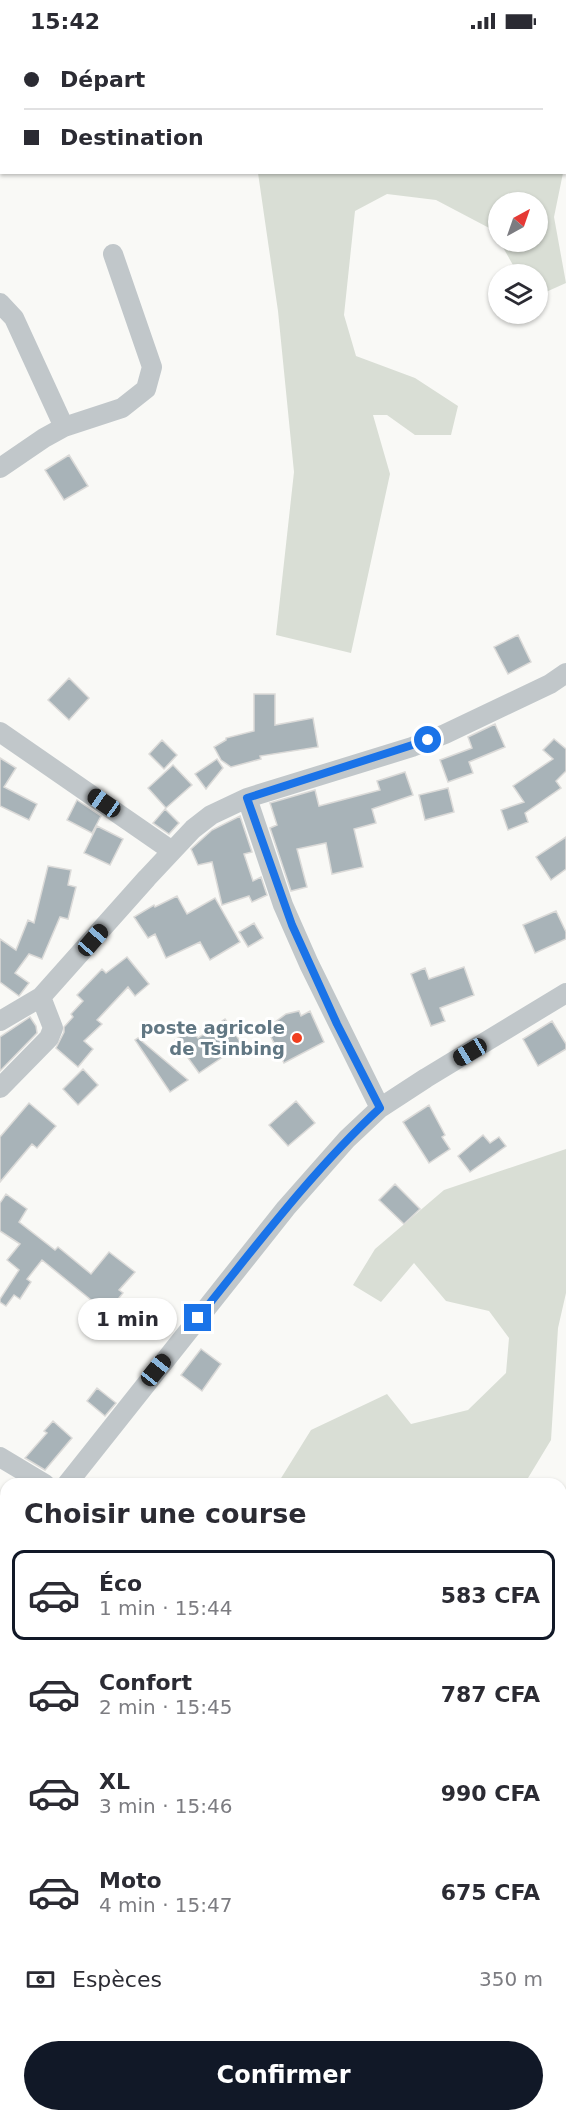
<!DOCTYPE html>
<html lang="fr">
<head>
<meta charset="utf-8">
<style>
  :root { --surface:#fff; --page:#f2f2f3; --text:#2b2b33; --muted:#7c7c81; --line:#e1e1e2; --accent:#111827 }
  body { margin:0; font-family:"DejaVu Sans",sans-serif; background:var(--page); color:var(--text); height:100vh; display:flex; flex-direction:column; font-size:22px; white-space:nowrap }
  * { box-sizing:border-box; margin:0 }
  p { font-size:20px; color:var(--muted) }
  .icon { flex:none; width:33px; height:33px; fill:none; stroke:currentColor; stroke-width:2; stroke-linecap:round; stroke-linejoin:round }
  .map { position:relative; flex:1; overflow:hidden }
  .sheet { position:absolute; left:0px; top:1436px; width:567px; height:644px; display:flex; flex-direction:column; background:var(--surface); border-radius:18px 18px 0 0; box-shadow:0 2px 4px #0004 }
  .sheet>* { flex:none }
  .hud { position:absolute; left:0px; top:0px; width:567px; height:132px; box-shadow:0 2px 4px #0004; display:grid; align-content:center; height:132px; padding:0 24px; background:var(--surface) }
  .needle { width:39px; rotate:40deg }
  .fabs { position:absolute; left:488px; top:150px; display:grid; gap:12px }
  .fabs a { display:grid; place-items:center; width:60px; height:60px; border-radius:50%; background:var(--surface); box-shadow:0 2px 4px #0004; font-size:30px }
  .end { position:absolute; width:27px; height:27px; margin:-14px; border:8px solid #1a73e8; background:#fff; box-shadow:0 0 0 3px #fff }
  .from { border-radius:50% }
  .bubble { position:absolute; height:42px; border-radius:21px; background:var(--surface); box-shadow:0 2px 4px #0004; font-size:20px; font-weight:700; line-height:42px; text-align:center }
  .car { position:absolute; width:18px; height:36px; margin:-18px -9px; border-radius:8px; box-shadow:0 0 4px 2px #0007; background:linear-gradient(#222 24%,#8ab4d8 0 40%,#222 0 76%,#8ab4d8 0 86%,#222 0) }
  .hud b { display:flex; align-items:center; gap:21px; height:57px; font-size:22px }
  .hud b+b { border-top:2px solid var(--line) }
  .hud i { width:15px; height:15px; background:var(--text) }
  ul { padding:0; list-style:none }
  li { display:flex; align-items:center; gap:18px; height:90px; margin:0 12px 9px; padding:0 12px; border:3px solid transparent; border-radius:12px }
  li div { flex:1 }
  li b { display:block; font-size:22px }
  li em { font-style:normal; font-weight:700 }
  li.active { border-color:var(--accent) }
  li>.icon { width:54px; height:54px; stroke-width:1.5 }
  h2 { padding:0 24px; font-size:27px; line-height:72px }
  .pay { display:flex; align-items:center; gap:15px; height:66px; padding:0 24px; font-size:22px }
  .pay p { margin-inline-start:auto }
  .button { display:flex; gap:12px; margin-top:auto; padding:12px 24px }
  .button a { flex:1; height:69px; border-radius:36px; background:var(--accent); color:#fff; font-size:24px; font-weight:700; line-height:69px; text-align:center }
  .status { display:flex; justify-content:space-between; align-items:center; height:42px; padding:0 30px; background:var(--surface); direction:ltr }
  .status svg { height:16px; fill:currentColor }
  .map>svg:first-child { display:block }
  .green { fill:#d9ded5 }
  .building { fill:#a8b3b8; stroke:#dbdad8; stroke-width:1.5 }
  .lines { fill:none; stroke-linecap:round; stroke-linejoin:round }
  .minor { stroke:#c1c7ca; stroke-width:20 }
  .route { stroke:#1a73e8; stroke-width:8 }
  .poi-dot { fill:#f03e1f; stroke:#fff; stroke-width:2 }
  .labels { text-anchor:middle; stroke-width:6; stroke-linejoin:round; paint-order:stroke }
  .poi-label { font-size:18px; font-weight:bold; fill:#617783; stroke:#fff; text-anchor:end }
</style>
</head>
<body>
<div class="status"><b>15:42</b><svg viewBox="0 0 49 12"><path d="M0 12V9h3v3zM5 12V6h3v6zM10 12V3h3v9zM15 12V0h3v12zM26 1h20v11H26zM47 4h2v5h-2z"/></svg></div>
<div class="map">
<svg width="566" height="2078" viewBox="0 0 566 2078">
  <rect width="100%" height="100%" fill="#f9f9f6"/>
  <path class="green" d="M244 0H566V75V2Z
    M258 131H563L554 175 566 241 537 254V232H518L500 200H537V160H498V196L493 188 436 158 387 152 355 169 344 273 356 314 415 336 458 364 451 393H415L387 373H373L390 432 351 611 276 593 294 430 278 269Z
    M566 1107V1251L558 1286 551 1398 525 1441H278L311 1388 387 1352 411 1382 468 1368 506 1331 509 1296 489 1269 446 1259 414 1221 381 1260 353 1243 375 1207 444 1148Z"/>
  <path class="building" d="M69 413 88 444 64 458 45 428Z
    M518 593 531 620 508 632 494 605Z
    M69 636 89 656 69 678 48 658Z
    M254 652H275V683L313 676 318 705 260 714 261 717 231 725 221 718 214 705 226 698V696L254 689Z
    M495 682 505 705 469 720 473 731 448 740 440 718 472 706 468 695Z
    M554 697 566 707V729L556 739 561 746 525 771 528 780 508 788 501 768 524 760 513 744 553 717 543 708Z
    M162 698 177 713 164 727 149 712Z
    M0 716 16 726 4 745 37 762 29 778 0 764Z
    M217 717 223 726 206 747 195 732Z
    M173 723 192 743 166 766 148 746Z
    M405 730 413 753 372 767 376 781 354 787 363 825 332 832 326 801 297 807 307 845 291 849 270 786 277 783 270 761 315 748 319 764 380 748 377 739Z
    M448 746 454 770 425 778 419 753Z
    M77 758 101 774 92 791 67 778Z
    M165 767 179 781 169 792 153 781Z
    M240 774 252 810 244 812 253 839 261 835 267 853 252 860 249 854 222 863 212 820 198 823 191 807 212 788Z
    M97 784 123 797 110 823 84 811Z
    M566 795V827L551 838 536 815Z
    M48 824 71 828 68 843 76 845 68 877 60 875 42 917 29 912 15 931 29 941 19 954 0 940V897L16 908 28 878 34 881Z
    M177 854 187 872 215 856 240 900 210 918 200 900 166 916 155 892 148 896 134 875 154 863 155 865Z
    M556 869 566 890V897L535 911 523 883Z
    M254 881 263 896 248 905 239 890Z
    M127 915 149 942 135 954 128 945 97 978 102 982 84 999 93 1007 78 1025 56 1006 64 990V985L73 975 71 972 83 959 77 953 102 927 106 931Z
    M464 925 474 953 440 966 445 979 431 984 411 932 425 926 429 937Z
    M299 969 301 974 310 969 324 1000 284 1021 269 991 278 986 275 980 286 972Z
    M30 975 36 984 37 991 0 1029V995Z
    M225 977 242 1002 199 1031 175 998 191 987 198 996Z
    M552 979 566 1002V1007L538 1024 523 997Z
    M138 996 188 1038 170 1050 135 998Z
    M83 1027 98 1043 78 1063 63 1047Z
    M296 1059 315 1081 288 1104 269 1083Z
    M29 1061 56 1084 37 1106 32 1102 0 1140V1095Z
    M429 1063 445 1093 442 1095 450 1107 429 1121 403 1080Z
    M483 1093 490 1101 499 1095 506 1104 470 1130 458 1114Z
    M395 1142 420 1167 404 1182 379 1158Z
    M6 1152 27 1167 19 1180 55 1208 58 1205 91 1232 109 1210 135 1230 119 1248 123 1251 107 1271 42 1218 27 1237 31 1240 20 1257 14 1253 6 1264 0 1260V1257L19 1228 7 1218 20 1202 0 1189V1161Z
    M201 1307 221 1322 202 1349 181 1333Z
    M97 1346 116 1361 105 1374 87 1359Z
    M53 1379 72 1396 45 1428 25 1416 47 1391 44 1389Z"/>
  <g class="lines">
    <path class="minor" d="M0 261 14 276 64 385 44 396 0 426
      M64 385 122 366 146 347 152 325 113 212
      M0 690 172 809
      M247 756 283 863 309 922 380 1066 426 1036 566 951
      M0 979 41 955 147 836 193 787 211 773 247 756 412 705 445 692 550 642 566 631
      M0 1046 49 996 53 986 41 955
      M0 1415 45 1442
      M67 1442 286 1166 347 1097 380 1066
      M0 1537 6 1528"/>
  </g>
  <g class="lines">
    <path class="route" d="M198 1276C256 1204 312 1129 380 1066L337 982 292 883 247 756 428 698"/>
  </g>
  <circle class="poi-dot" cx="297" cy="996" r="6"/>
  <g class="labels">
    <g class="poi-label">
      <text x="285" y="992">poste agricole<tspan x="285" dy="21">de Tsinbing</tspan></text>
    </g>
  </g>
</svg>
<div class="fabs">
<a><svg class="needle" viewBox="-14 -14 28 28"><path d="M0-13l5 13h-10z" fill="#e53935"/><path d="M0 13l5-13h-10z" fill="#7c7c81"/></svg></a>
<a><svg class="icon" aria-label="layers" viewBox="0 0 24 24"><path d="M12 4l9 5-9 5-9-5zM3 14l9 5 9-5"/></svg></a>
</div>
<i class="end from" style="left:428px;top:698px"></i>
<i class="end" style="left:198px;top:1276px"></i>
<div class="bubble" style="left:78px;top:1256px;width:99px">1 min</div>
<i class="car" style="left:104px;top:761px;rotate:305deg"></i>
<i class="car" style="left:93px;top:898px;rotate:41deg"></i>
<i class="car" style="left:470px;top:1010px;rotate:239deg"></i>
<i class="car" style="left:156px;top:1328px;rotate:39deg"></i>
<div class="hud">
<b><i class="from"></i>Départ</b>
<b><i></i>Destination</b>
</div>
<section class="sheet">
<h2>Choisir une course</h2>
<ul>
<li class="active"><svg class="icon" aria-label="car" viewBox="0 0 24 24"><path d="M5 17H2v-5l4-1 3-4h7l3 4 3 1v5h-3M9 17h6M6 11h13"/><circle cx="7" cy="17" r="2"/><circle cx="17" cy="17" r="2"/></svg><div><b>Éco</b><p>1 min · 15:44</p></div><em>583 CFA</em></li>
<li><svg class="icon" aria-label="car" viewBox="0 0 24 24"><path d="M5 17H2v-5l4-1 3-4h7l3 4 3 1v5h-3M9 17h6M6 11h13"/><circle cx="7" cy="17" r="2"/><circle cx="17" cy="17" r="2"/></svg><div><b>Confort</b><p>2 min · 15:45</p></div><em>787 CFA</em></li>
<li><svg class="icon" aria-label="car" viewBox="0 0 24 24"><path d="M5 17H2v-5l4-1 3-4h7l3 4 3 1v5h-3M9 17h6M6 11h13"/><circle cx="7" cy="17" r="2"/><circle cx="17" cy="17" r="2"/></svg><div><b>XL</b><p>3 min · 15:46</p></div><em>990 CFA</em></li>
<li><svg class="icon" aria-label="car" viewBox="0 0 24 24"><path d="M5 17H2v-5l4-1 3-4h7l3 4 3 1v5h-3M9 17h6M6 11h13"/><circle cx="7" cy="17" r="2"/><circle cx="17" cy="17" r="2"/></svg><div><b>Moto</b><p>4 min · 15:47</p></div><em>675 CFA</em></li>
</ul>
<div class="pay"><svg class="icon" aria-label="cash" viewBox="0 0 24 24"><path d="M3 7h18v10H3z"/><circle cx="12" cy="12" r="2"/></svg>Espèces<p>350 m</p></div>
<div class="button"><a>Confirmer</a></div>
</section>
</div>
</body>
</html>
